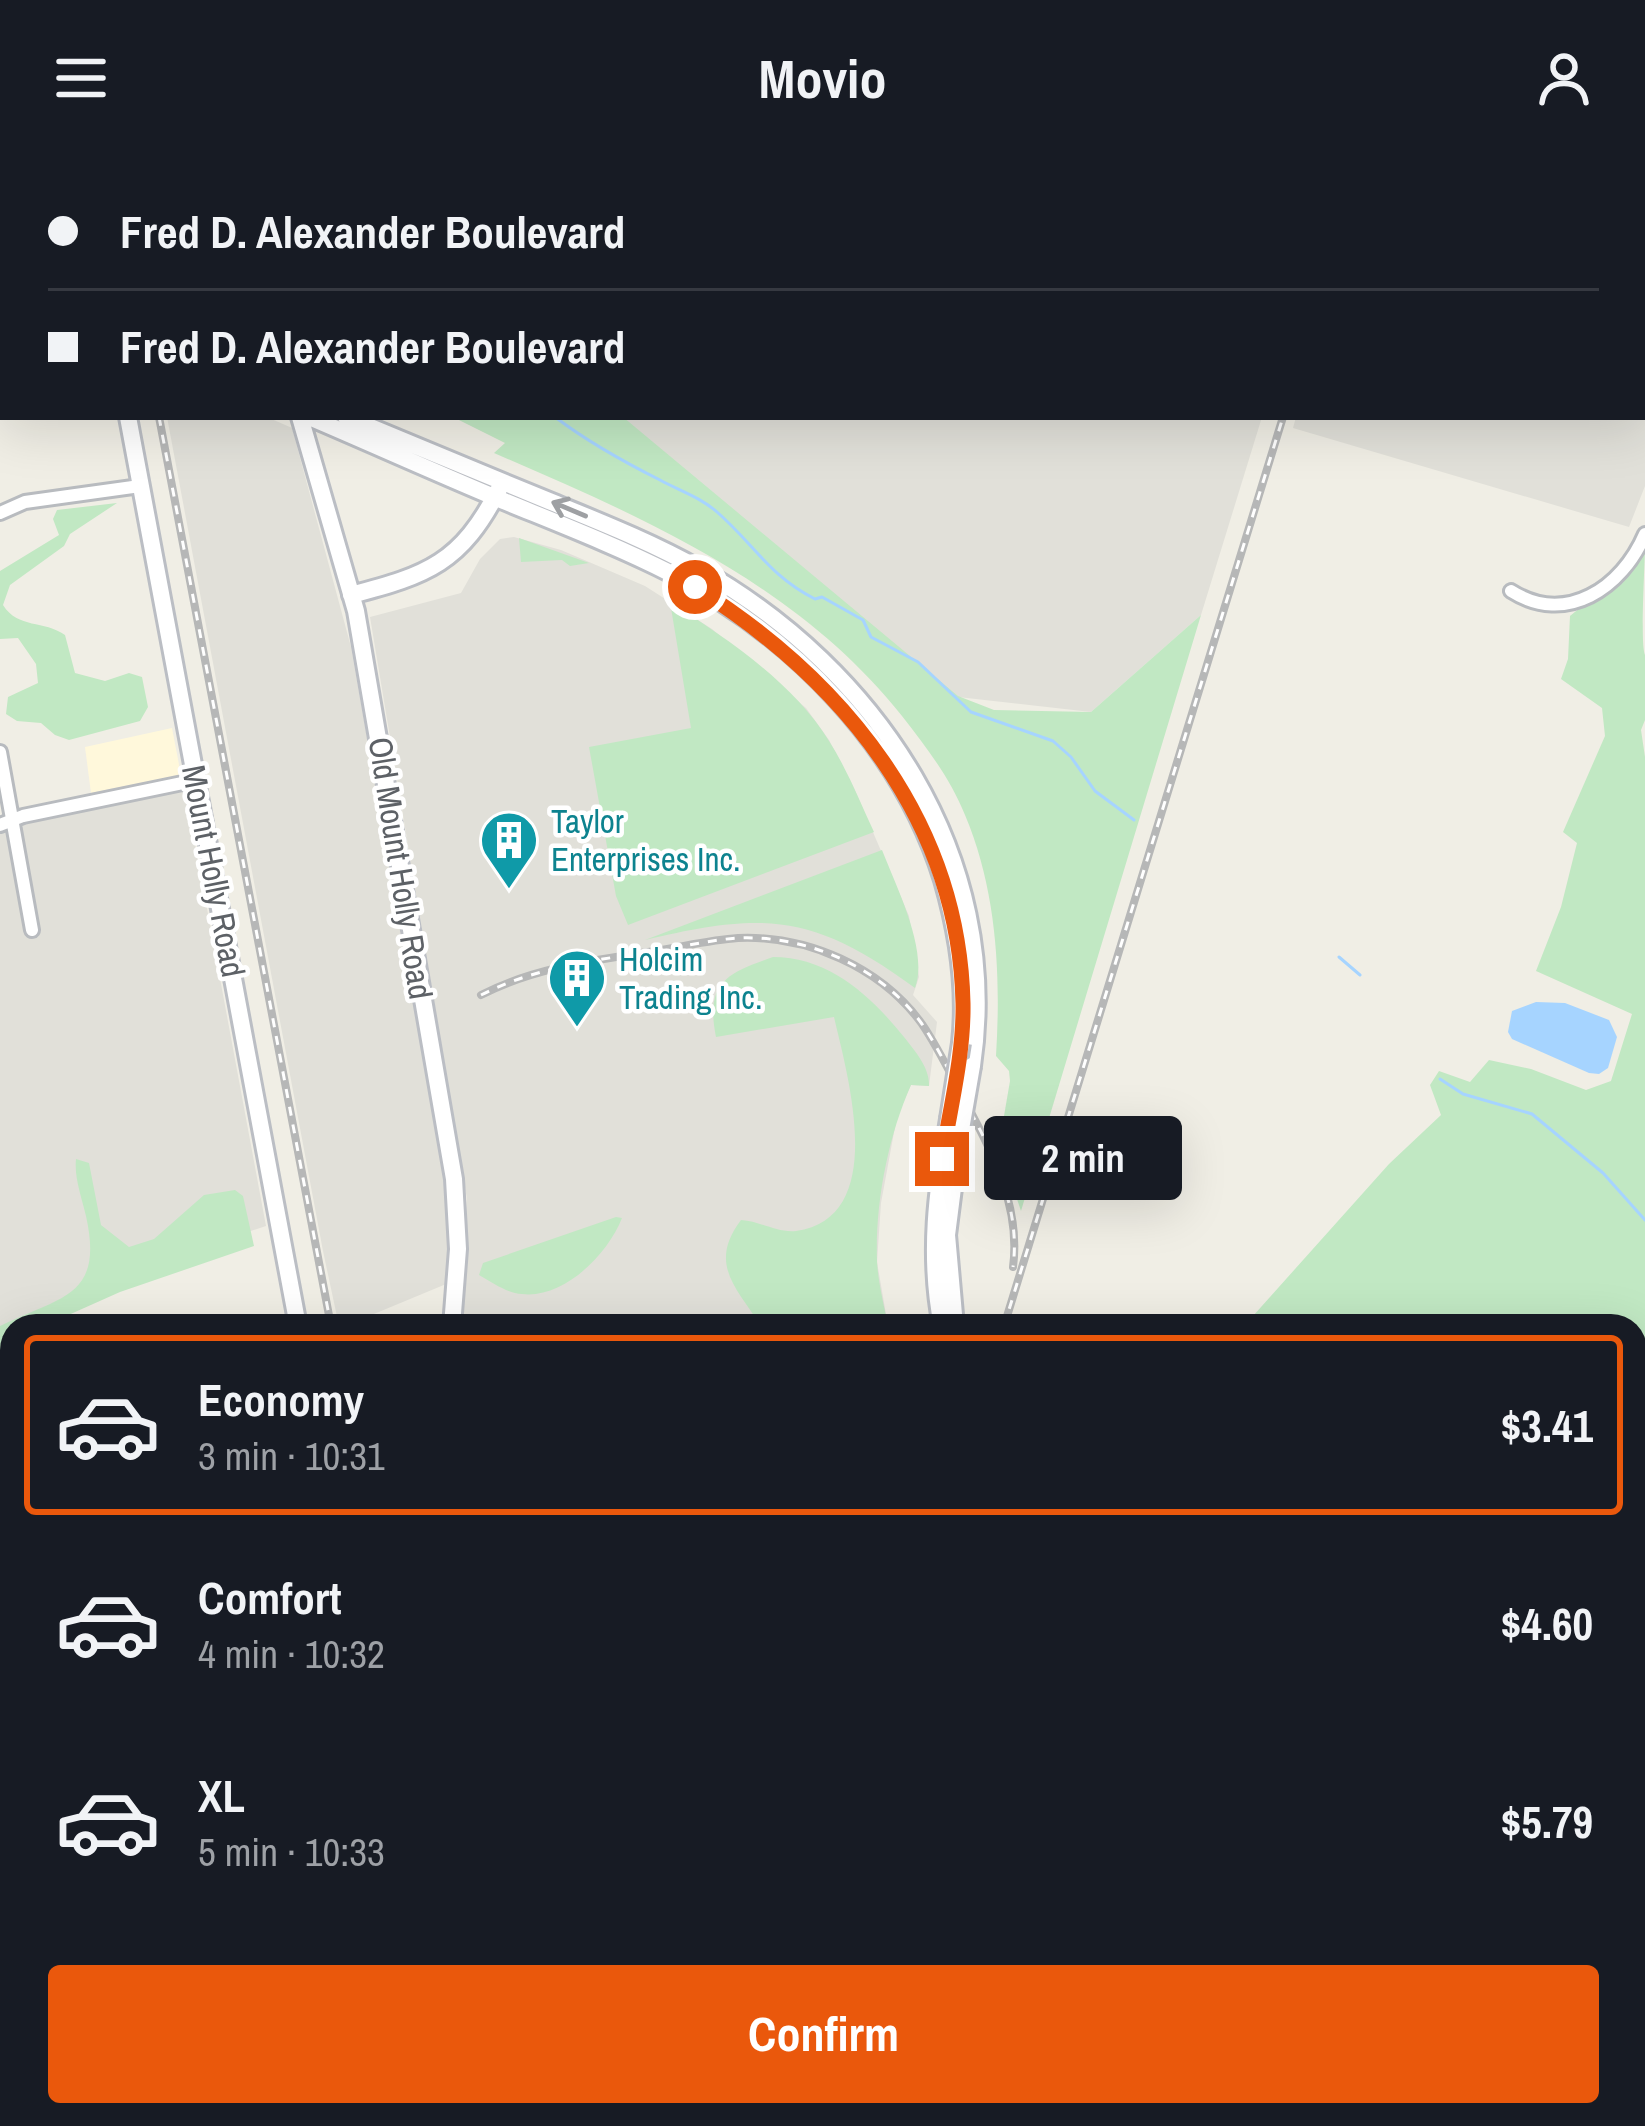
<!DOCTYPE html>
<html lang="en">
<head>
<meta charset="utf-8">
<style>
  :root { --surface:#171b24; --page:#20242c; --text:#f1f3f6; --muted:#9ea1a6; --line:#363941; --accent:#ea580c }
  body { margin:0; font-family:"Archivo Narrow",sans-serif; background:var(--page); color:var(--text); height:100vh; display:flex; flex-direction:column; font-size:45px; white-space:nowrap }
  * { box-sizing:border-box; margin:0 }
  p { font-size:39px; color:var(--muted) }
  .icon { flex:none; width:66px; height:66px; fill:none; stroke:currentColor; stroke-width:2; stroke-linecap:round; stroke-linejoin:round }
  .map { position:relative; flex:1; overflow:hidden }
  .details { position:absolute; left:0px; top:1158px; width:1647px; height:813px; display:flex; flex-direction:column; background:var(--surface); border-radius:36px 36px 0 0; box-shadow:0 12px 48px #0002 }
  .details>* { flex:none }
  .banner { position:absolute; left:0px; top:0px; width:1647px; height:264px; box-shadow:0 12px 48px #0002; display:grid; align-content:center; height:264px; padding:0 48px; background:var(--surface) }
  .end { position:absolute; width:54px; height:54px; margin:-27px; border:15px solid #ea580c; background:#fff; box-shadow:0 0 0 6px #fff }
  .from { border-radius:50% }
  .bubble { position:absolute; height:84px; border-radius:12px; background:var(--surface); box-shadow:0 12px 48px #0002; font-size:39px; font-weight:800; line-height:84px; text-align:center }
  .banner b { display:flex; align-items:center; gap:42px; height:114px; font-size:45px }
  .banner b+b { border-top:3px solid var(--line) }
  .banner i { width:30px; height:30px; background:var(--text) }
  ul { padding:21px 0 0; list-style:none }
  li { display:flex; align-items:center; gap:36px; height:180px; margin:0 24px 18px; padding:0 24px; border:6px solid transparent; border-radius:12px }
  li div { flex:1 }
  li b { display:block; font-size:45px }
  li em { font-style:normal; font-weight:800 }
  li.selected { border-color:var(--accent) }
  li>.icon { width:108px; height:108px; stroke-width:1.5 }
  .button { display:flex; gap:24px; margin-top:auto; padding:24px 48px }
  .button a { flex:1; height:138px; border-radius:12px; background:var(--accent); color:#fff; font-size:48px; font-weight:800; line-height:138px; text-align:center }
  header { display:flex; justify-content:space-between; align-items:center; height:156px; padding:0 48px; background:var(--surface); font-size:54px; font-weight:800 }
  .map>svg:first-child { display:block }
  .commercial { fill:#fff8db }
  .industrial { fill:#e1e0d9 }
  .green { fill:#c1e8c3 }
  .water { fill:#a6d4ff }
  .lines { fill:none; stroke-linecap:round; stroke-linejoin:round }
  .stream { stroke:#a6d4ff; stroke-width:3 }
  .street-casing { stroke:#b8bbbf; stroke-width:18 }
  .secondary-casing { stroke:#bbbec4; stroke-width:22 }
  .primary-casing { stroke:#f8d356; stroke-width:24 }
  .street { stroke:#fff; stroke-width:12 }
  .secondary { stroke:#fff; stroke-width:16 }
  .primary { stroke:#fff6ab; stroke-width:18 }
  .rail-casing { stroke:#b6b7b7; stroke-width:8 }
  .rail { stroke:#fff; stroke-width:3; stroke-dasharray:9; stroke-linecap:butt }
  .secondary-bridge-casing { stroke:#bbbec4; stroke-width:22; stroke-linecap:butt }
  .secondary-bridge { stroke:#fff; stroke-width:16 }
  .oneway { stroke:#9ea0a3 }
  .route { stroke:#ea580c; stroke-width:15 }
  .labels { text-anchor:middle; stroke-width:9; stroke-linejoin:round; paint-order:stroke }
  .culture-label { font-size:33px; fill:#0d838f; stroke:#fff; text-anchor:start }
  .street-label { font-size:33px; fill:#5d6166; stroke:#fff }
</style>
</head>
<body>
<header><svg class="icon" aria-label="menu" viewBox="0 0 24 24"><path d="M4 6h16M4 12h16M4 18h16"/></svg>Movio<svg class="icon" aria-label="person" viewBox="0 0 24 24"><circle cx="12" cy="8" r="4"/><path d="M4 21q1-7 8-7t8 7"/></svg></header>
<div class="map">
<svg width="1645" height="1970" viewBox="0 0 1645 1970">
  <rect width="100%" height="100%" fill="#f0eee5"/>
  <path class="commercial" d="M172 572 181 619 91 637 85 591Z"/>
  <path class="industrial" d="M237 0H1342L1341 3Z
    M1376 0H1645V330L1629 371 1293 272 1296 261H1644V3H1375Z
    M167 261H267L292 272 351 491 441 1004 452 1092 451 1126 345 1170H339L323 1095Z
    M453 261H1262L1201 459 1091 556 958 541 930 542 768 414Z
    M514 381 561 394 645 430 712 473 806 552 829 584 854 632 909 760 919 821 913 839 937 866 929 930 911 929 897 960 881 1047 877 1106 888 1170H461L467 1043 370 461 461 437 480 403 500 383Z
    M185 634 266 1070 115 1119 0 1174V676L21 667Z
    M12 1353V1869L0 1876V1355Z
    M12 1896V1959H52L45 1970H0V1903Z
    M115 1959H163L168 1970H108Z
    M183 1959H739L736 1970H187Z
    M783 1959H972L969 1970H779Z"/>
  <path class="green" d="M453 261H623L958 540 994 554 1091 556 1201 459 1021 1055 999 989 1010 925 1009 915 996 900C1001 819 997 735 965 659 950 622 927 592 902 560 797 428 645 362 494 297L505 287Z
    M117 347 70 378 64 390 10 429 3 449C18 473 44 464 65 479L75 517 105 525 129 517 142 521 148 551 140 565 69 584 55 579 41 567 17 565 6 558 8 541 38 527 36 508 18 482 0 483V415L59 379 53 363 57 354Z
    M519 382 589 407 570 410 562 404 521 406Z
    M1645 389C1645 409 1640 488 1645 499V564L1641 574 1645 601V1263L1635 1274V1170H1244L1389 1008 1441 959 1430 929 1439 915 1470 926 1489 904 1531 913 1586 934 1611 925 1632 858 1536 815 1561 751 1577 687 1563 676 1605 580 1602 552 1561 523 1568 503 1570 460C1604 432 1623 434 1645 389Z
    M670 446C726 482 793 526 829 585 847 613 860 646 874 676L628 769 616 740 589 591 691 572Z
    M882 694C896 730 929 795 915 832 814 758 765 755 645 784Z
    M773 801C829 801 871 840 904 881 915 895 930 912 929 930L911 929C888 981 875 1047 877 1105 878 1126 884 1149 888 1170H761C736 1131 708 1108 741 1064 760 1065 777 1077 796 1075 890 1062 847 918 834 861L716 881C705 826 727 817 773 801Z
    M76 1003 89 1007 101 1069 129 1091 154 1083 204 1039 235 1034 243 1040 254 1090 120 1136 55 1165 51 1170H12V1353L0 1355V1170C62 1140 104 1141 86 1060 82 1042 74 1022 76 1003Z
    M616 1061 622 1062C608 1098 564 1143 522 1138 507 1137 493 1127 479 1119L483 1107Z
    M1635 1587 1645 1595V1798H1635Z
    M972 1959H1158L1159 1970H969Z"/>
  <path class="water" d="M1536 846 1565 847 1609 864 1617 881 1608 912 1599 918 1589 917 1512 883 1508 876 1512 855Z"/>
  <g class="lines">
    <path class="stream" d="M293 3V0
      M555 261C588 286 622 305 660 324 680 335 700 341 717 356 753 387 769 420 815 443L822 441 863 464 871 481 918 506 971 556 1053 585 1071 601 1095 635 1134 664
      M1339 801 1360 819
      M1440 923 1463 938 1532 958 1603 1017 1645 1064
      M1635 1626 1645 1628"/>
    <defs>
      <path id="street" d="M0 357 25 346 140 330
        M1511 435C1566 470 1622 432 1645 378
        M0 596 32 774
        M0 669 23 660 197 624
        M1635 1498 1645 1522
        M1183 1959 1187 1970"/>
      <path id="secondary" d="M87 0V3
        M225 0 226 3
        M0 116 3 118
        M0 132 3 134
        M128 261 298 1170
        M300 261 356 455 454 1023 458 1093 452 1170
        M309 261C370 287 432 315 494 341 552 365 613 388 670 417 793 479 902 591 943 724 958 776 967 832 961 887
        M346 261C414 289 482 317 549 345 600 366 651 386 699 413 877 513 1003 701 972 910
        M351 439C428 419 461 407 499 333
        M942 1170C928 1099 937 1034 949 963
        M955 1170 947 1079 959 985
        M0 1892 12 1885
        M177 1959 181 1970
        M1340 1959 1344 1970
        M1363 1959 1367 1970
        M60 1970 67 1959"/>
      <path id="primary" d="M1635 1882 1645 1878
        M1389 1970 1419 1959"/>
    </defs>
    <use href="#street" class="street-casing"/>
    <use href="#secondary" class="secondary-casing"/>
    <use href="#primary" class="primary-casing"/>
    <use href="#street" class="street"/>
    <use href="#secondary" class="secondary"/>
    <use href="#primary" class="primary"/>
    <defs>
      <path id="rail" d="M131 0V3
        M1361 3 1362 0
        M159 261 331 1170
        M481 839C534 812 590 805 648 796 678 792 708 784 738 782 807 779 881 811 922 868 939 893 952 921 966 947 993 998 1021 1051 1013 1111
        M1004 1170 1283 261
        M100 1970 107 1959
        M759 1970 762 1959"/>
    </defs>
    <use href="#rail" class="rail-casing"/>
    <use href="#rail" class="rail"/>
    <defs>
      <path id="secondary-bridge" d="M949 963 961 887
        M959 985 972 910"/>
    </defs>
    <use href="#secondary-bridge" class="secondary-bridge-casing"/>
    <use href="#secondary-bridge" class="secondary-bridge"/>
  </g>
  <defs><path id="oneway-shaft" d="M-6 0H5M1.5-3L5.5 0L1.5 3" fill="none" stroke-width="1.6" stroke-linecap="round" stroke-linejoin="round" transform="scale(3)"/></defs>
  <use class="oneway" href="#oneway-shaft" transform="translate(569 353) rotate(-157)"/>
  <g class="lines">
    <path class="route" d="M695 431C844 525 959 665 963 847 964 899 950 952 942 1003"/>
  </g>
  <defs>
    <symbol id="building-pin" viewBox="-11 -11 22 30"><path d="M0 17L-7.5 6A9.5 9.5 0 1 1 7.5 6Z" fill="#0f9aa8" stroke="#fff"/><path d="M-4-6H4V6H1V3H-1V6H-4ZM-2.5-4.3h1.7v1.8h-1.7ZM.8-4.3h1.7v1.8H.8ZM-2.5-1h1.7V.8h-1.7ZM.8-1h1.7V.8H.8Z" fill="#fff"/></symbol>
  </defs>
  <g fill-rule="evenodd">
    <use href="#building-pin" x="476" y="651" width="66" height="90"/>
    <use href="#building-pin" x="544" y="789" width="66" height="90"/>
  </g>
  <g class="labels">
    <g class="culture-label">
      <text x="551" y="677">Taylor<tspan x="551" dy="38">Enterprises Inc.</tspan></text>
      <text x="619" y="815">Holcim<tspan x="619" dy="38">Trading Inc.</tspan></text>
    </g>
    <g class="street-label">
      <text transform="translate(401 712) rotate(81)" y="12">Old Mount Holly Road</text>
      <text transform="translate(214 715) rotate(79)" y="12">Mount Holly Road</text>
    </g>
  </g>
</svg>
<i class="end from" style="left:695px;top:431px"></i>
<i class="end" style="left:942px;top:1003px"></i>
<div class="bubble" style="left:984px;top:960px;width:198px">2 min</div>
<div class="banner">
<b><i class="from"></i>Fred D. Alexander Boulevard</b>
<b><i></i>Fred D. Alexander Boulevard</b>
</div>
<section class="details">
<ul>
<li class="selected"><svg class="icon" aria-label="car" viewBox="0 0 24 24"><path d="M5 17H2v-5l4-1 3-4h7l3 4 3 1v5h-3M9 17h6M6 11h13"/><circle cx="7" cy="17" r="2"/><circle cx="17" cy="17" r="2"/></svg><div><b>Economy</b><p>3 min · 10:31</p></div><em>$3.41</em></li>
<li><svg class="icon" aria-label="car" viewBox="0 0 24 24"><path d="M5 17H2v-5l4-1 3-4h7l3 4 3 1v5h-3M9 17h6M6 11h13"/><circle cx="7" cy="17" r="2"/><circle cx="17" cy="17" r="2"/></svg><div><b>Comfort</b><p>4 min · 10:32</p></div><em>$4.60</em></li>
<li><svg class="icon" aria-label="car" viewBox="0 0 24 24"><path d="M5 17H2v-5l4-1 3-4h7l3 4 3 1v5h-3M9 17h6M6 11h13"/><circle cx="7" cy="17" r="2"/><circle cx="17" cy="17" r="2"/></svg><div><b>XL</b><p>5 min · 10:33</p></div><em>$5.79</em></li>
</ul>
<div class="button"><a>Confirm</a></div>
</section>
</div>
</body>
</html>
